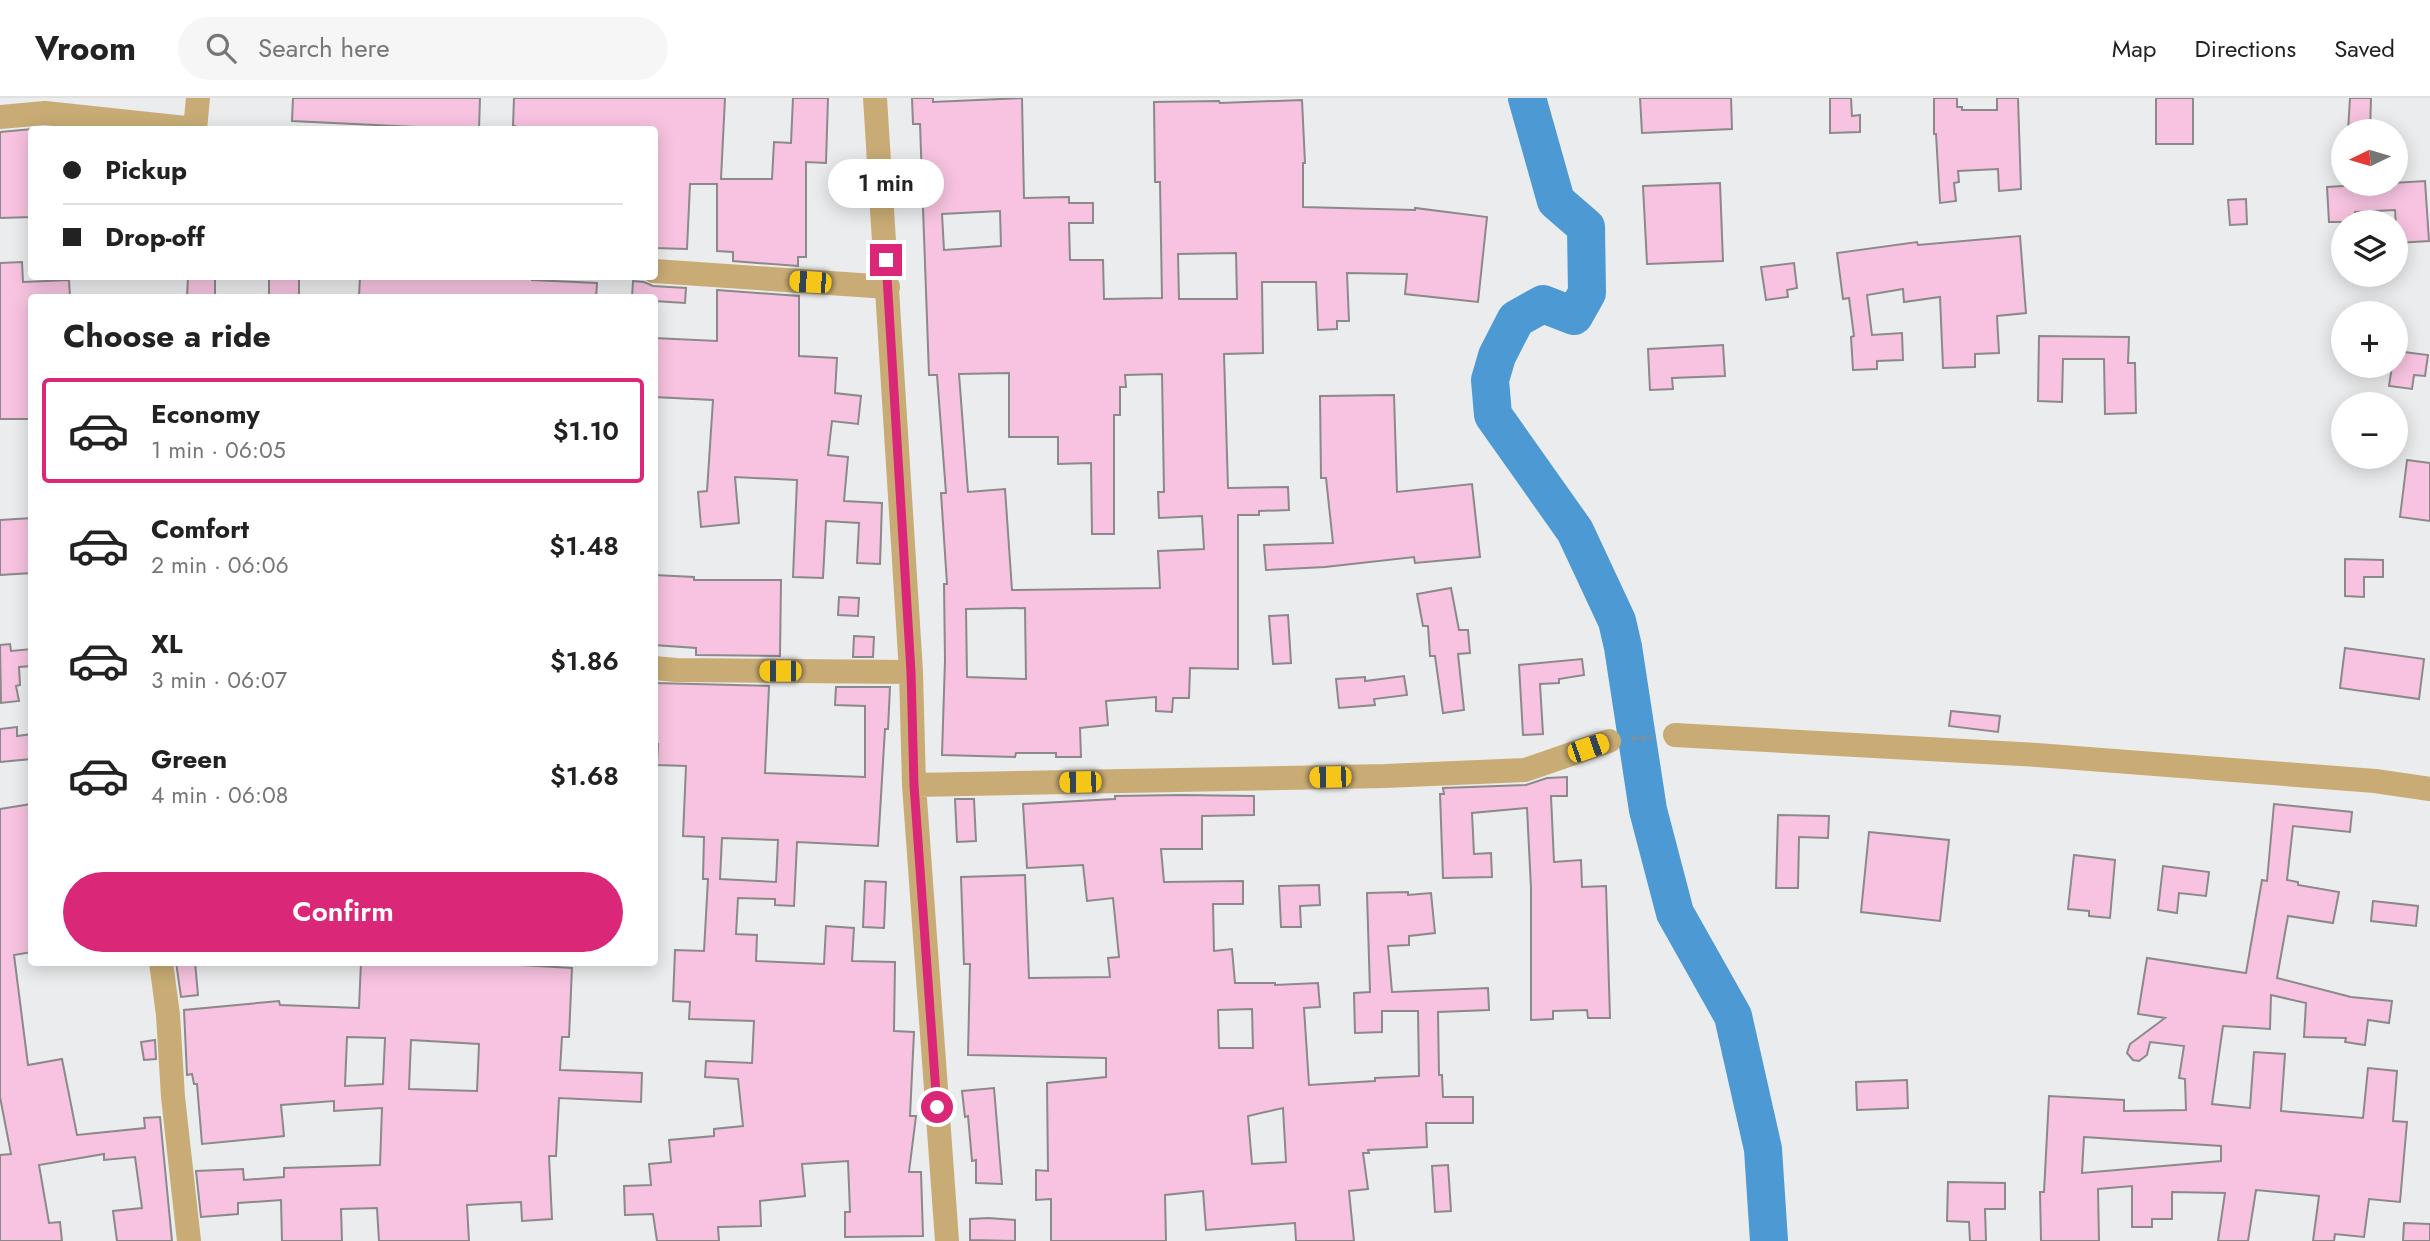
<!DOCTYPE html>
<html lang="en">
<head>
<meta charset="utf-8">
<style>
  :root { --surface:#fff; --page:#f6f6f6; --text:#222; --muted:#767676; --line:#e0e0e0; --accent:#db2777 }
  body { margin:0; font-family:Jost,sans-serif; background:var(--page); color:var(--text); height:100vh; display:flex; flex-direction:column; font-size:26px; white-space:nowrap }
  * { box-sizing:border-box; margin:0 }
  p { font-size:23px; color:var(--muted) }
  .icon { flex:none; width:38px; height:38px; fill:none; stroke:currentColor; stroke-width:2; stroke-linecap:round; stroke-linejoin:round }
  .map { position:relative; flex:1; overflow:hidden }
  .panel { position:absolute; left:28px; top:196px; width:630px; height:672px; display:flex; flex-direction:column; background:var(--surface); border-radius:7px; box-shadow:0 4px 18px #0003 }
  .panel>* { flex:none }
  .banner { position:absolute; left:28px; top:28px; width:630px; height:154px; border-radius:7px; box-shadow:0 4px 18px #0003; display:grid; align-content:center; height:154px; padding:0 35px; background:var(--surface) }
  .needle { width:46px; rotate:265deg }
  .buttons { position:absolute; left:2331px; top:21px; display:grid; gap:14px }
  .buttons a { display:grid; place-items:center; width:77px; height:77px; border-radius:50%; background:var(--surface); box-shadow:0 4px 18px #0003; font-size:35px }
  .end { position:absolute; width:32px; height:32px; margin:-16px; border:9px solid #db2777; background:#fff; box-shadow:0 0 0 4px #fff }
  .from { border-radius:50% }
  .bubble { position:absolute; height:49px; border-radius:24px; background:var(--surface); box-shadow:0 4px 18px #0003; font-size:23px; font-weight:600; line-height:49px; text-align:center }
  .car { position:absolute; width:21px; height:42px; margin:-21px -10px; border-radius:9px; box-shadow:0 0 5px 2px #0007; background:linear-gradient(#f5c518 24%,#345 0 40%,#f5c518 0 76%,#345 0 86%,#f5c518 0) }
  .banner b { display:flex; align-items:center; gap:24px; height:66px; font-size:26px }
  .banner b+b { border-top:2px solid var(--line) }
  .banner i { width:18px; height:18px; background:var(--text) }
  ul { padding:0; list-style:none }
  li { display:flex; align-items:center; gap:21px; height:105px; margin:0 14px 10px; padding:0 21px; border:4px solid transparent; border-radius:7px }
  li div { flex:1 }
  li b { display:block; font-size:26px }
  li em { font-style:normal; font-weight:600 }
  li.selected { border-color:var(--accent) }
  li>.icon { width:63px; height:63px; stroke-width:1.5 }
  h2 { padding:0 35px; font-size:32px; line-height:84px }
  .button { display:flex; gap:14px; margin-top:auto; padding:14px 35px }
  .button a { flex:1; height:80px; border-radius:42px; background:var(--accent); color:#fff; font-size:28px; font-weight:600; line-height:80px; text-align:center }
  header { display:flex; align-items:center; gap:42px; box-sizing:border-box; height:98px; padding:0 35px; background:var(--surface); border-bottom:2px solid var(--line) }
  header strong { font-size:33px }
  nav { display:flex; gap:38px; margin-inline-start:auto; font-size:24px }
  .search { width:490px; height:63px; background:var(--page); display:flex; align-items:center; gap:18px; box-sizing:border-box; padding:0 24px; border-radius:38px; color:var(--muted); font-size:26px }
  .map>svg:first-child { display:block }
  .lines { fill:none; stroke-linecap:round; stroke-linejoin:round }
  .river { stroke:#4c99d4; stroke-width:38 }
  .building { fill:#f7c3e0; stroke:#8b898a; stroke-width:2; fill-rule:evenodd }
  .path { stroke:#8b8c8c; stroke-width:3.5; stroke-dasharray:5 3.5; stroke-linecap:butt }
  .minor { stroke:#c9ac75; stroke-width:24 }
  .route { stroke:#db2777; stroke-width:9 }
</style>
</head>
<body>
<header>
<strong>Vroom</strong>
<div class="search"><svg class="icon" aria-label="search" viewBox="0 0 24 24"><circle cx="10" cy="10" r="6"/><path d="M15 15l6 6"/></svg>Search here</div>
<nav><a>Map</a><a>Directions</a><a>Saved</a></nav>
</header>
<div class="map">
<svg width="2430" height="1143" viewBox="0 0 2430 1143">
  <rect width="100%" height="100%" fill="#ebeced"/>
  <g class="lines">
    <path class="river" d="M1527 0 1556 103 1586 129 1587 195 1574 218 1543 206 1516 221 1497 258 1490 282 1493 317 1575 433 1617 523 1623 549 1648 712 1675 815 1733 918 1763 1051 1769 1143"/>
  </g>
  <path class="building" d="M293 0H480L479 32 292 23Z
    M514 0H725L721 81H772L774 44 791 45 793 0H828L826 65 806 64V159H798V168L733 163V154L717 153V86H690L687 151 654 150V32H515V28H513Z
    M912 0H933V4L1022 0 1024 100 1069 99V105H1093V125H1069L1070 162H1103L1104 201 1162 200 1160 84H1155L1154 4 1219 3 1220 5 1302 2 1305 65H1303V109L1415 112V110L1487 119 1478 204 1405 196 1407 176 1347 175 1349 223H1337V231L1318 232 1316 184H1262L1263 255 1224 256 1228 390 1288 389 1289 412 1259 413V417H1238V571L1190 570 1189 600H1173L1172 614 1156 613V599L1106 603 1108 627 1080 630 1081 659H1056V655H1016L1015 659 942 657 945 562 944 486H947L941 395H946L937 277H929L920 26H913ZM1000 113 1001 148 944 152 942 116ZM1236 155 1237 201H1179L1178 156ZM1009 275V339H1058V366L1091 365 1092 436H1114V317H1120V289H1126L1125 277 1162 276 1164 394H1158L1159 420 1202 418 1204 451 1158 453 1160 490 1012 492 1005 391 968 394 959 276ZM1025 510 1026 581 967 579 966 511Z
    M1640 0H1731L1732 31 1642 35Z
    M1830 0H1851L1852 18 1860 17V34L1830 35Z
    M1934 0H1957V9H1962V12H1997V0H2018L2021 91 1999 93 1998 71 1958 73 1959 84 1954 85 1956 103 1940 105 1936 36H1934Z
    M2156 0H2193V46H2156Z
    M2350 0H2371L2370 33H2348Z
    M32 31V119L0 120V34Z
    M2425 83 2429 143 2397 145 2395 112 2355 114 2356 124H2329L2327 89Z
    M1720 85 1723 163 1647 166 1643 88Z
    M2246 101 2247 126 2230 127 2228 102Z
    M2020 138 2026 215 1997 218 1999 255 1975 256V269L1943 270 1940 199 1904 204 1903 191 1867 197 1872 237 1902 235 1903 262 1877 263V271L1853 272 1851 239 1854 238 1849 200 1843 201 1837 155 1917 144 1918 147Z
    M22 164 23 184 69 182 70 200H32V321H0V165Z
    M1794 165 1797 190 1787 192 1788 199 1766 202 1761 169Z
    M188 178H215V200H187Z
    M269 178H299V200H269Z
    M360 178H532V182L597 185 596 200H359Z
    M633 183 644 184 653 188 686 190 685 205 654 203V200H632Z
    M717 192 799 198V258L837 260 835 295 861 298 858 326 832 323 828 357 848 359 844 403 882 405 880 466 857 465 859 425 826 423 823 480 793 479 797 382 735 379 739 425 701 429 698 394 707 393 713 302 654 299V240L717 243Z
    M2039 238 2129 239 2128 265H2135L2136 315 2105 316 2104 261H2063L2062 304 2038 303Z
    M1723 247 1725 278 1672 280 1673 291 1650 292 1648 251Z
    M2396 253 2428 257 2425 278 2414 277 2412 291 2389 288 2392 268H2396Z
    M1394 297 1397 394 1472 386 1480 459 1415 465 1414 459 1325 469 1266 472 1264 447 1333 445 1326 380H1321L1320 298Z
    M2407 362 2430 365V423L2400 419Z
    M32 420V475L0 477V422Z
    M2345 461 2383 462V479H2364V499L2345 498Z
    M654 477 694 479V482H781L780 558 696 557V550L654 547Z
    M1451 490 1459 532H1468L1470 555 1458 556 1464 612 1443 615 1435 558H1430L1428 528H1423L1417 496Z
    M839 499 859 500 858 518 838 517Z
    M1288 517 1291 565 1273 566 1269 518Z
    M854 538 874 539 873 559H853Z
    M10 546 11 553 32 551V568L19 569 20 587 16 588 19 603 1 605 0 547Z
    M2345 550 2424 561 2419 601 2340 590Z
    M1582 561 1584 577 1559 581V585L1540 586 1543 636 1523 637 1519 567Z
    M1404 578 1407 597 1374 601 1375 607 1339 610 1336 581 1365 579V583Z
    M654 585 769 588 765 675 865 679V608L835 607 836 589H890L888 631H885L878 748 797 744 794 808 775 807V801L738 800 736 836 757 837 756 863 824 866 826 828 854 830 852 863 895 864 894 933 914 934 910 1018H916L909 1074H921L923 1138 845 1139V1114H850L848 1063 802 1066 805 1098 760 1103 761 1128 718 1129 719 1143H657L653 1116 625 1117 624 1088 651 1087 649 1066 671 1064 669 1042 714 1038V1031L743 1028 738 981 705 979 706 963 752 965 754 923 689 921 690 904 673 903 675 852 704 853 708 781H703L704 739 683 738 686 668 657 667 658 646H654ZM722 740 778 742 776 784 720 781Z
    M1951 613 2000 618 1998 634 1949 628Z
    M17 629V638L32 636 31 661 0 664V631Z
    M1567 679V698H1551L1554 764 1581 762 1582 789 1606 788 1610 920H1588L1587 912 1553 913V921L1531 922V790L1527 710 1472 715 1474 756 1491 755 1492 779 1443 780 1440 696H1444L1443 690 1526 687 1547 680Z
    M1182 697 1254 698V717L1202 718V751H1161L1164 784 1243 783V806H1213L1214 853 1232 851 1235 885H1275V887L1318 885 1320 909 1304 910 1309 987 1375 983V980L1419 978 1418 913H1382V934L1355 935 1354 895 1370 894 1367 795 1408 794V797L1431 795 1435 835 1409 838V847L1388 848 1392 894 1488 890 1489 912 1438 914 1439 977H1442L1443 999H1473V1025H1426L1427 1049 1368 1052 1369 1055H1363L1368 1091 1349 1093 1354 1143H1296L1295 1125 1206 1132 1203 1093 1165 1097 1166 1143H1051V1101L1036 1102V1072L1048 1073 1047 985 1106 979V960L968 957 970 866H964L961 779 1025 777 1029 880 1110 879 1108 860 1119 859 1113 800 1087 803 1083 767 1027 770 1023 706 1115 701V698ZM1252 911 1253 950H1219L1218 912ZM1283 1010 1286 1064 1252 1066 1248 1018Z
    M955 701H974L976 743 957 744Z
    M31 706 32 854 14 857 28 967 62 961 77 1037 145 1030 144 1020 160 1019 172 1143H117L113 1113 142 1110 135 1059 104 1062V1056L39 1067 49 1125 60 1124 62 1143H0V1057L11 1056 0 999V711Z
    M2274 706 2352 714 2350 734 2293 728 2287 782 2298 784V787L2339 794 2333 825 2288 818 2277 880 2351 899 2392 903 2389 925 2368 922 2365 947 2345 944 2346 940 2304 939 2306 905 2271 897 2270 931 2223 928 2212 1006 2250 1010 2254 954 2285 956 2281 1013 2363 1020 2368 970 2397 973 2393 1023 2407 1024 2400 1104 2369 1101 2364 1139 2335 1136 2334 1143H2313L2319 1098 2256 1092 2248 1143H2218L2225 1095 2172 1094V1121H2152V1129H2132V1088L2098 1091 2099 1143H2041L2040 1094H2044L2049 998 2124 1002V1013L2186 1012 2185 981 2179 980 2184 948 2150 944 2147 957 2139 963 2133 962 2127 955 2130 946 2165 920 2138 916 2147 860 2246 875 2262 782 2267 783ZM2084 1039 2221 1048V1063L2082 1075Z
    M1778 717 1829 718 1828 740 1799 739 1798 790H1776Z
    M1869 734 1949 742 1940 823 1861 814Z
    M2074 757 2115 762 2110 820 2089 818V813L2068 811Z
    M2163 768 2209 774 2206 798 2179 795 2177 815 2158 812Z
    M865 783 886 784 884 830 863 829Z
    M1319 787 1320 807 1300 808 1301 829H1281L1279 788Z
    M2373 803 2418 808 2416 828 2371 823Z
    M176 864H195L198 897 181 899Z
    M361 864H469L572 870 569 939H562L560 972 642 975 641 1004 559 1000 556 1058H549L552 1121 522 1123 521 1104 467 1107 469 1143H379L377 1110 341 1111 342 1143H282L281 1102 238 1105V1116L201 1119 196 1073 243 1071 244 1082 284 1079V1070L380 1067 382 1010 334 1013V1003L281 1007 284 1038 202 1046 197 986H194L192 976 187 977 184 912 279 903 280 907 359 910ZM347 939 385 940 383 986 345 988ZM411 942 479 946 477 993 409 991Z
    M155 942 156 961 144 962 141 944Z
    M1907 982 1908 1010 1857 1012 1856 984Z
    M994 990 1002 1086 976 1085V1062L972 1063 968 1018 965 1019 962 993Z
    M1448 1067 1451 1113 1435 1114 1432 1068Z
    M1948 1084 2005 1085V1111H1985L1986 1143H1970L1969 1124 1947 1123Z
    M988 1120 1015 1122V1143L970 1142V1121Z
    M2404 1125 2430 1126V1143H2403Z"/>
  <g class="lines">
    <path class="path" d="M1632 641 1652 639"/>
    <path class="minor" d="M875 0 911 574 914 687 947 1143
      M0 19 45 15 195 31 198 0
      M654 173 888 189
      M654 570 676 572 911 574
      M1675 637 2037 657 2375 683 2430 691
      M914 687 1385 678 1525 672 1609 643
      M161 864 168 917 173 999 189 1143"/>
  </g>
  <g class="lines">
    <path class="route" d="M886 162 911 574 914 687 937 1009"/>
  </g>
</svg>
<div class="buttons">
<a><svg class="needle" viewBox="-14 -14 28 28"><path d="M0-13l5 13h-10z" fill="#e53935"/><path d="M0 13l5-13h-10z" fill="#767676"/></svg></a>
<a><svg class="icon" aria-label="layers" viewBox="0 0 24 24"><path d="M12 4l9 5-9 5-9-5zM3 14l9 5 9-5"/></svg></a>
<a>+</a>
<a>−</a>
</div>
<i class="end from" style="left:937px;top:1009px"></i>
<i class="end" style="left:886px;top:162px"></i>
<div class="bubble" style="left:828px;top:61px;width:116px">1 min</div>
<i class="car" style="left:810px;top:184px;rotate:274deg"></i>
<i class="car" style="left:780px;top:573px;rotate:270deg"></i>
<i class="car" style="left:1588px;top:650px;rotate:71deg"></i>
<i class="car" style="left:1330px;top:679px;rotate:269deg"></i>
<i class="car" style="left:1080px;top:684px;rotate:269deg"></i>
<div class="banner">
<b><i class="from"></i>Pickup</b>
<b><i></i>Drop-off</b>
</div>
<section class="panel">
<h2>Choose a ride</h2>
<ul>
<li class="selected"><svg class="icon" aria-label="car" viewBox="0 0 24 24"><path d="M5 17H2v-5l4-1 3-4h7l3 4 3 1v5h-3M9 17h6M6 11h13"/><circle cx="7" cy="17" r="2"/><circle cx="17" cy="17" r="2"/></svg><div><b>Economy</b><p>1 min · 06:05</p></div><em>$1.10</em></li>
<li><svg class="icon" aria-label="car" viewBox="0 0 24 24"><path d="M5 17H2v-5l4-1 3-4h7l3 4 3 1v5h-3M9 17h6M6 11h13"/><circle cx="7" cy="17" r="2"/><circle cx="17" cy="17" r="2"/></svg><div><b>Comfort</b><p>2 min · 06:06</p></div><em>$1.48</em></li>
<li><svg class="icon" aria-label="car" viewBox="0 0 24 24"><path d="M5 17H2v-5l4-1 3-4h7l3 4 3 1v5h-3M9 17h6M6 11h13"/><circle cx="7" cy="17" r="2"/><circle cx="17" cy="17" r="2"/></svg><div><b>XL</b><p>3 min · 06:07</p></div><em>$1.86</em></li>
<li><svg class="icon" aria-label="car" viewBox="0 0 24 24"><path d="M5 17H2v-5l4-1 3-4h7l3 4 3 1v5h-3M9 17h6M6 11h13"/><circle cx="7" cy="17" r="2"/><circle cx="17" cy="17" r="2"/></svg><div><b>Green</b><p>4 min · 06:08</p></div><em>$1.68</em></li>
</ul>
<div class="button"><a>Confirm</a></div>
</section>
</div>
</body>
</html>
